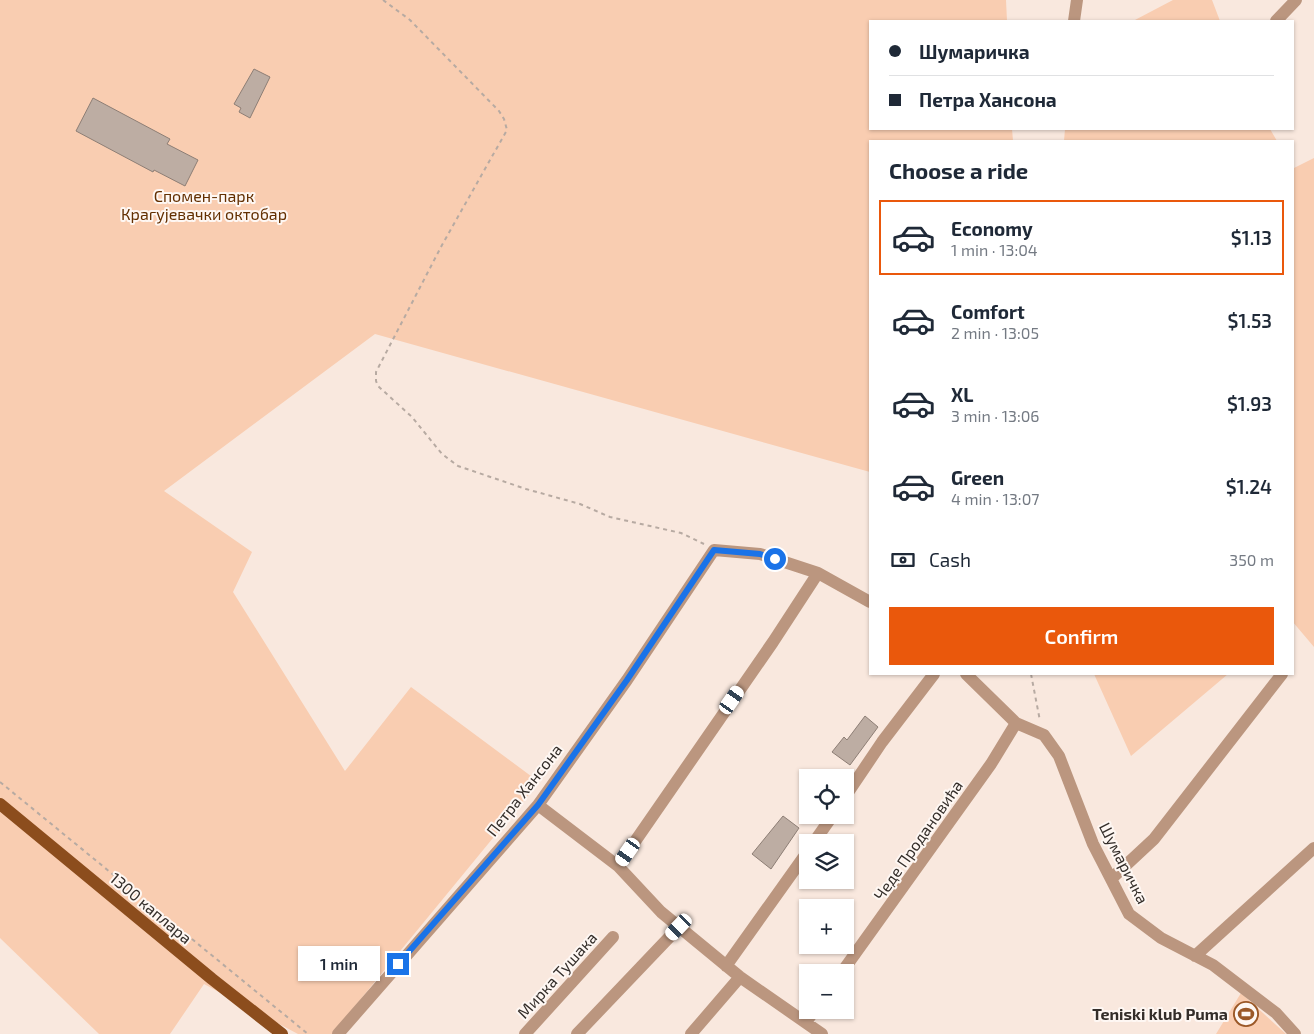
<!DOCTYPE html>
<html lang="en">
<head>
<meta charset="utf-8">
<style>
  :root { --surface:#fff; --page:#f6f6f7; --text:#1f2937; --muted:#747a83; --line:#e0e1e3; --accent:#ea580c }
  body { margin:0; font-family:"Exo 2",sans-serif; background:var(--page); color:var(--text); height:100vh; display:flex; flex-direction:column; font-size:19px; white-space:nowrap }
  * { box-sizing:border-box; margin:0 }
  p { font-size:16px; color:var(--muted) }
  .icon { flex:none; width:28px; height:28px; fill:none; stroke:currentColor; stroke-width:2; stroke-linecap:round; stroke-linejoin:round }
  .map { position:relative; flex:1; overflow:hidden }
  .drawer { position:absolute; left:869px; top:140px; width:425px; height:535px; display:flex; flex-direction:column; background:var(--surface); border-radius:0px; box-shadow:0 1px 4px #0004 }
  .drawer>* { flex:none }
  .guide { position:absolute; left:869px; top:20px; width:425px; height:110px; border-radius:0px; box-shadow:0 1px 4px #0004; display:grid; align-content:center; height:110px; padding:0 20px; background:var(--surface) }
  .controls { position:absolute; left:799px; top:769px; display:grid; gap:10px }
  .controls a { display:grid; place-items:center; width:55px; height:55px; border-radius:0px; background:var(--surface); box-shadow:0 1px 4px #0004; font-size:25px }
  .end { position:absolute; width:22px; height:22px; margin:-11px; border:6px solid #1a73e8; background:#fff; box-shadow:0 0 0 2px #fff }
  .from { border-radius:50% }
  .bubble { position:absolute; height:35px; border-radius:0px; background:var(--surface); box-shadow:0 1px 4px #0004; font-size:16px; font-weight:600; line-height:35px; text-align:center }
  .car { position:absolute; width:15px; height:30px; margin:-15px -8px; border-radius:6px; box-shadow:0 0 4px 1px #0007; background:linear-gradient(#fff 24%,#345 0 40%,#fff 0 76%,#345 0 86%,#fff 0) }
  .guide b { display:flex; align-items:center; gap:18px; height:48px; font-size:19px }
  .guide b+b { border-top:1px solid var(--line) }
  .guide i { width:12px; height:12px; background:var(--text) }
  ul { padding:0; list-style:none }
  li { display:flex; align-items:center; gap:15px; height:75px; margin:0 10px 8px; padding:0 10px; border:2px solid transparent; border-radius:0px }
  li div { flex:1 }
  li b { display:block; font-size:19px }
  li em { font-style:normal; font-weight:600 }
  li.current { border-color:var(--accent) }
  li>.icon { width:45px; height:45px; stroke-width:1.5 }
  h2 { padding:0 20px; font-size:22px; line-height:60px }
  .pay { display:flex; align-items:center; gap:12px; height:55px; padding:0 20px; font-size:19px }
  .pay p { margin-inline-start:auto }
  .cta { display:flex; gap:10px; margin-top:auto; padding:10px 20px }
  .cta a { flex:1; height:58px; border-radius:0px; background:var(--accent); color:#fff; font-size:20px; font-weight:600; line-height:58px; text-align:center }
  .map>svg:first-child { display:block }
  .green { fill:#f9cdb1 }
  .building { fill:#bdada3; stroke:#8d7e75 }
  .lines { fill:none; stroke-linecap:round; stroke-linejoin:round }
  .path { stroke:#b7aaa2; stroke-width:2; stroke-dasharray:4 4; stroke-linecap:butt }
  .minor { stroke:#bb967f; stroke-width:12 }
  .major { stroke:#8c4d1d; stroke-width:12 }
  .route { stroke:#1a73e8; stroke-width:6 }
  .labels { text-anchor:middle; stroke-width:4; stroke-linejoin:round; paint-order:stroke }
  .park-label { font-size:16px; fill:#632f01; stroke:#fef7f3 }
  .street-label { font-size:16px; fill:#342e2a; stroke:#fef7f3 }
  .poi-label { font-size:16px; font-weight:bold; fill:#342e2a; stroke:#fef7f3; text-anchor:end }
</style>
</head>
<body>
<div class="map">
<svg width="1314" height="1034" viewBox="0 0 1314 1034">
  <rect width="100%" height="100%" fill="#f9e8de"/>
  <path class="green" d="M0 0H1006L1007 21H870V129H1012L1013 141H870V472L375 334 164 491 252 552 233 592 345 771 411 687 539 782 332 1034H298L204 984 170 1034H99L0 938Z
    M1173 0H1212L1220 21H1133Z
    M1065 129H1270L1277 141H1064Z
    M1314 158V647L1292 621V166L1294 168Z
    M1094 674H1228L1131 756Z
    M1241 993 1286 1034H1216Z"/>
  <path class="building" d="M254 69 270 77 250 118 239 112 241 108 234 104Z
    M93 98 170 139 167 144 198 160 185 186 154 170 153 172 76 131Z
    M865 716 878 727 850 765 832 752 844 737 847 740Z
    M783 816 799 828 771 869 752 854Z"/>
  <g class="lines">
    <path class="path" d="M383 0 410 20 499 111 504 119 507 130 442 245 376 372V381L378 386 412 417 442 454 458 466 526 489 580 504 610 517 681 533 704 544
      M1031 674 1040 721
      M0 782 308 1034"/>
    <path class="minor" d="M1074 21 1077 0
      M1276 21 1296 0
      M966 674 1016 723 1044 735 1059 756 1093 844 1129 914 1161 938 1213 965 1276 1013 1295 1034
      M845 797 882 742 934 674
      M538 805 618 866 661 912 740 977 822 1034
      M814 842 833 815
      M618 866 773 642 818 573
      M1111 879 1154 839 1282 674
      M1195 956 1314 848
      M726 966 808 851
      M842 972 991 764 1016 723
      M806 1022 815 1010
      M338 1034 538 805 627 680 714 550 760 554 818 573 870 602
      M525 1034 613 937
      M577 1034 679 927
      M691 1034 740 977"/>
    <path class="major" d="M0 804 212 979 282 1034"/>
  </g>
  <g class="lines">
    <path class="route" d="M398 964 538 805 627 680 714 550 760 554 775 559"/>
  </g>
  <defs>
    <symbol id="stadium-ring" viewBox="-11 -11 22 22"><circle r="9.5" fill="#fef7f3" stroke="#9b5827" stroke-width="1.5"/><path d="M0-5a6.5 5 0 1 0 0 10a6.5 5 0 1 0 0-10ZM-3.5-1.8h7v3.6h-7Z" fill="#9b5827"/></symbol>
  </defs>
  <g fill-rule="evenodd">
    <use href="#stadium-ring" x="1232" y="1000" width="28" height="28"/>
  </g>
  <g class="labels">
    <g class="park-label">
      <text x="204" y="202">Спомен-парк<tspan x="204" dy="18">Крагујевачки октобар</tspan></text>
    </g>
    <g class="street-label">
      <text transform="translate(524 790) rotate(-52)" y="6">Петра Хансона</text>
      <text transform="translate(918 840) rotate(-55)" y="6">Чеде Продановића</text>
      <text transform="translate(1124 863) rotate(63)" y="6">Шумаричка</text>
      <text transform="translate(151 908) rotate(40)" y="6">1300 каплара</text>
      <text transform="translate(557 975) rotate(-48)" y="6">Мирка Тушака</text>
    </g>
    <g class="poi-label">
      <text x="1228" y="1020">Teniski klub Puma</text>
    </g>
  </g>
</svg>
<div class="controls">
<a><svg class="icon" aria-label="locate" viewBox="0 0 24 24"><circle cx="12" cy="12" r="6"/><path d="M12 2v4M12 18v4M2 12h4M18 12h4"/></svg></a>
<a><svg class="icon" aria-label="layers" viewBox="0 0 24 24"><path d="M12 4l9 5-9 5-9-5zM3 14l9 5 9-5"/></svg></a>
<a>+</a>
<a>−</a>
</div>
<i class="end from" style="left:775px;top:559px"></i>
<i class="end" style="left:398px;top:964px"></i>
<div class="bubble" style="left:298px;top:946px;width:82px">1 min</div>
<i class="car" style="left:732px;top:700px;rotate:35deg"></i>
<i class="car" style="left:628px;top:852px;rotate:215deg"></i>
<i class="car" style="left:679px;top:927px;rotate:224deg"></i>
<div class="guide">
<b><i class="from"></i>Шумаричка</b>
<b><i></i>Петра Хансона</b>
</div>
<section class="drawer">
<h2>Choose a ride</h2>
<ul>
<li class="current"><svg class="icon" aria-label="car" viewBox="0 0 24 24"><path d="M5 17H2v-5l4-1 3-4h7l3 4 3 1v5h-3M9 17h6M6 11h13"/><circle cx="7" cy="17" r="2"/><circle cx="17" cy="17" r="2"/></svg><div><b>Economy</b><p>1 min · 13:04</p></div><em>$1.13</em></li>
<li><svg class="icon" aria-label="car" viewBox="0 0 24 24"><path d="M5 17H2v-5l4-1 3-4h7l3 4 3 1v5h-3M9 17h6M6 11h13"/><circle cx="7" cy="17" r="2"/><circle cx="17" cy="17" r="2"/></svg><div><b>Comfort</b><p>2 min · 13:05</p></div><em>$1.53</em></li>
<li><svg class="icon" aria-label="car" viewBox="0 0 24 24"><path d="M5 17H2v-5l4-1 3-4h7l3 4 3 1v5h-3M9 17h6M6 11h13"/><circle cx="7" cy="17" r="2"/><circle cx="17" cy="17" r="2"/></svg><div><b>XL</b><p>3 min · 13:06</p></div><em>$1.93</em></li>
<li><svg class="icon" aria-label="car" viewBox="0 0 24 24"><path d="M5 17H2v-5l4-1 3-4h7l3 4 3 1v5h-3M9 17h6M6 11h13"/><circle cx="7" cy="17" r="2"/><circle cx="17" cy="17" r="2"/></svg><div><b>Green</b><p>4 min · 13:07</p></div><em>$1.24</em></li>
</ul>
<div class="pay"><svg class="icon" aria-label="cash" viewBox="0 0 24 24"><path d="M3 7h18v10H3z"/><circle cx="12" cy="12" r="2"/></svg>Cash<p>350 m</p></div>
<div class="cta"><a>Confirm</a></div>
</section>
</div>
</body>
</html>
